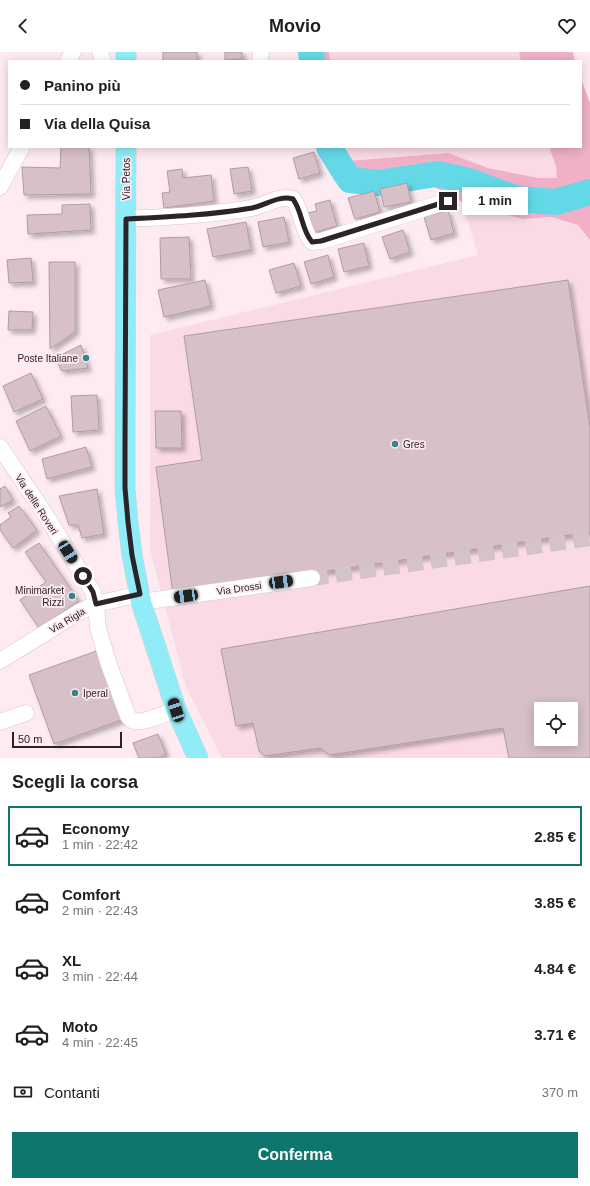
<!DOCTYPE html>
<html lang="it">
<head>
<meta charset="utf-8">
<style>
  :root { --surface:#fff; --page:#f6f6f6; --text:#202124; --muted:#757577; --line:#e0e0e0; --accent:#0f766e }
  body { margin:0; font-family:Helvetica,sans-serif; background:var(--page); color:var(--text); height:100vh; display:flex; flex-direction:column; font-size:15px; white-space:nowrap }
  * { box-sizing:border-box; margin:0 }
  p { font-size:13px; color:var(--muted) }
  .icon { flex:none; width:22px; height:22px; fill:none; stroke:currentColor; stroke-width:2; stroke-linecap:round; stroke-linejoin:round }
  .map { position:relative; height:706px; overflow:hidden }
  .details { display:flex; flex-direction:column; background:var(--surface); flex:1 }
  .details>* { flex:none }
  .hud { position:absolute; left:8px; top:8px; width:574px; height:88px; border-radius:0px; box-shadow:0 2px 10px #0003; display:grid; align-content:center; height:88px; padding:0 12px; background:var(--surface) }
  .buttons { position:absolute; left:534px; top:650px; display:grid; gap:8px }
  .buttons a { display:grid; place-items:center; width:44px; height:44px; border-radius:0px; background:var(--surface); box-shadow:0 2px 10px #0003; font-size:20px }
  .scale { position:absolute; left:12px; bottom:10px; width:110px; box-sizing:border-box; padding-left:4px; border:2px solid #2b2326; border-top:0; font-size:11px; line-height:14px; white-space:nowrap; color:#2b2326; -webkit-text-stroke:3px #feebf2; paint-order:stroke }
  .end { position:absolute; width:18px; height:18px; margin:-9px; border:5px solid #2b2326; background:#fff; box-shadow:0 0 0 2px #fff }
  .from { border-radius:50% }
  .bubble { position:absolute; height:28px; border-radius:0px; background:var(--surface); box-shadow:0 2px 10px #0003; font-size:13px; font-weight:700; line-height:28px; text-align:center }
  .car { position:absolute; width:12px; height:24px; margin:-12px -6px; border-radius:5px; box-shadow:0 0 3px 1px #0007; background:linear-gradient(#222 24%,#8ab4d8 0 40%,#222 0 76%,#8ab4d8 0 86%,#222 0) }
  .hud b { display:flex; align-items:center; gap:14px; height:38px; font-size:15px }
  .hud b+b { border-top:1px solid var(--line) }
  .hud i { width:10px; height:10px; background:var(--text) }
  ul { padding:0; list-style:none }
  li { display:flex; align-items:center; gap:12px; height:60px; margin:0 8px 6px; padding:0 4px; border:2px solid transparent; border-radius:0px }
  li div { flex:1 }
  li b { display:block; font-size:15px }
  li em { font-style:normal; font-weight:700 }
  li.on { border-color:var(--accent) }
  li>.icon { width:36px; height:36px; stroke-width:1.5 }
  h2 { padding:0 12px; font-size:18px; line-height:48px }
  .pay { display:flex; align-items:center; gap:10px; height:44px; padding:0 12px; font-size:15px }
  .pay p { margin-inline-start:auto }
  .primary-button { display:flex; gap:8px; margin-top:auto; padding:8px 12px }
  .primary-button a { flex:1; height:46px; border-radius:0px; background:var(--accent); color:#fff; font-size:16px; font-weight:700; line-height:46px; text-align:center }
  header { display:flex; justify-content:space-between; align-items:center; height:52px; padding:0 12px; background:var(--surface); font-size:18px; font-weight:700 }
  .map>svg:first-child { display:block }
  .built { fill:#fadae5; fill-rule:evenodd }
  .green { fill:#f0b1c8 }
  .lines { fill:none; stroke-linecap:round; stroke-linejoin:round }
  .river { stroke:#63d8e7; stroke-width:26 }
  .building { fill:#d7c0c8; stroke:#b19ba3; fill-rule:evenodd; filter:url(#shadow) }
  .minor-tunnel { stroke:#d4c3c9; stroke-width:16; stroke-dasharray:16 8; stroke-linecap:butt }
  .minor-casing { stroke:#dac3cb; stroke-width:17 }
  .major-casing { stroke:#d5d3d4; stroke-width:21 }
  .minor { stroke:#fff; stroke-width:16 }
  .major { stroke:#90edf7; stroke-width:20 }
  .route { stroke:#2b2326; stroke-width:5 }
  .poi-dot { fill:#3b838b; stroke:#feebf2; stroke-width:1.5 }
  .labels { text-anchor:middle; stroke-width:3.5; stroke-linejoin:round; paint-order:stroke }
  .street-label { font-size:10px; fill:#2b2326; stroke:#feebf2 }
  .poi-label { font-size:10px; fill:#2b2326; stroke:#feebf2; text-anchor:end }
</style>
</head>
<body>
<header><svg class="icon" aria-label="back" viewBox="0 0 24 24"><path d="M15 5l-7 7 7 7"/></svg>Movio<svg class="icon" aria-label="heart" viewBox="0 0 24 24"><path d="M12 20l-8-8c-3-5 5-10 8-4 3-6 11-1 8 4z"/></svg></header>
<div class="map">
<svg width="590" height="706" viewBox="0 0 590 706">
  <defs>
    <filter id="shadow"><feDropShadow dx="3.5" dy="3.5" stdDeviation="2" flood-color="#0004"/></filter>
  </defs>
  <rect width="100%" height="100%" fill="#feebf2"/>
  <path class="built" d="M329 0H519L521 9H330Z
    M345 95H549L556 114 558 126H539L488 116 448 101 347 109Z
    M462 150 490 159 524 167 550 165 578 173 590 188V706H222L186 635 150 498V283L478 203ZM541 657H571V687H541Z"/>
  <path class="green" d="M308 0H329L330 9H309Z
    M519 0H573L575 9H521Z
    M581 27 590 51V188L578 173 551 165 524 167 490 159 462 150 420 127 357 133 332 124 322 95H345L347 109 448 101 488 116 539 126H557L556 114 549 95H581Z"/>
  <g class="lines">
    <path class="river" d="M311 0 312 9
      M329 95C336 106 342 117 350 128L378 131 437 122 469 129 517 147 556 150 590 140"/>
  </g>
  <path class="building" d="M163 0H197V9H163Z
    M225 0H242V7L225 8Z
    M61 95H89L91 142 24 143 22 115 60 116Z
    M314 100 320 121 299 127 293 106Z
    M248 115 252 139 234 142 230 117Z
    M182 117 183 126 211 123 214 149 164 156 162 141 170 140 167 119Z
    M407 131 411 150 384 155 380 137Z
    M374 139 380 160 355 167 348 146Z
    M330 148 337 174 312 181 307 161 317 159 315 152Z
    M90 152 91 178 28 182 27 163 62 162V153Z
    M448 158 454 181 431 188 424 165Z
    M284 165 289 190 263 195 258 170Z
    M246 170 251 198 213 205 207 177Z
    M403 178 410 200 390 207 382 185Z
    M189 185 191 227H161L160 186Z
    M364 191 369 214 344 220 338 197Z
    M328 203 334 225 311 232 304 210Z
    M31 206 33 230 9 231 7 208Z
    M49 210H75V280L50 297Z
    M294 211 301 234 276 241 269 218Z
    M205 228 211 254 164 265 158 238Z
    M568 228 590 375V480L173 542 156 415 202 408 184 284Z
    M9 259 33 260 32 278H8Z
    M81 293 88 316 62 319 55 306Z
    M31 321 43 347 14 360 3 334Z
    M97 343 99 378 73 380 71 344Z
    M46 354 61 384 30 399 16 369Z
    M155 359H181L182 396H156Z
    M86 395 92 415 47 427 42 407Z
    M5 434 13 448 0 455V437Z
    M97 437 104 482 82 486 78 473H69L59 444Z
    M19 454 37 478 13 496 0 478V473L11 465 8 461Z
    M39 491 79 549 39 576 20 548 46 530 25 500Z
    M590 534V706H509L503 676 330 703 320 696 265 704 259 699 253 671 236 674 221 597ZM541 657H571V687H541Z
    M99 598 124 667 54 692 29 623Z
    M158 682 166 702 158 706H139L133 691Z"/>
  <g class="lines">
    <path class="minor-tunnel" d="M312 526 590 486"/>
    <defs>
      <path id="minor" d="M100 0 103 9
        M68 9 73 0
        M260 9 261 0
        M0 135 22 95
        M126 167C167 165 211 163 252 156 266 153 279 143 293 147 303 161 301 177 312 190L321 189 448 149
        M0 395 45 462 93 540 96 552 98 576 109 613 128 664C130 667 132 669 135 669 146 671 166 661 176 657
        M141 550 312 526
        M0 609 79 560 96 552 140 542
        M0 670 26 661"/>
      <path id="major" d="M126 0V9
        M126 95 125 394V437L128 470 132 503 141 550 176 657 198 706"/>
    </defs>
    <use href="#minor" class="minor-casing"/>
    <use href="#major" class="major-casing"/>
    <use href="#minor" class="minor"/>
    <use href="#major" class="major"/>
  </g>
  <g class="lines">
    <path class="route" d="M83 524 93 540 96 552 140 542 132 503 128 470 125 436V394L126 167C168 165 211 163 252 156 266 153 279 143 293 147 303 161 301 177 312 190L321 189 448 149"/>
  </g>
  <g class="poi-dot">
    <circle cx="86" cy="306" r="4"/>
    <circle cx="395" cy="392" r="4"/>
    <circle cx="72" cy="544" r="4"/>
    <circle cx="75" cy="641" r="4"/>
  </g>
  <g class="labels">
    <g class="street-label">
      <text transform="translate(126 127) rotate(-90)" y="4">Via Petos</text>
      <text transform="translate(37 452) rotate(57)" y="4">Via delle Roveri</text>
      <text transform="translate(239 536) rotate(-8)" y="4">Via Drossi</text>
      <text transform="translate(67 568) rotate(-31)" y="4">Via Rigla</text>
    </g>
    <g class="poi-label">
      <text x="78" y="310">Poste Italiane</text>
      <text x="403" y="396" text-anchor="start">Gres</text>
      <text x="64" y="542">Minimarket<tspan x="64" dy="12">Rizzi</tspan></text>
      <text x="83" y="645" text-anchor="start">Iperal</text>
    </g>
  </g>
</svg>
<div class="buttons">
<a><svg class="icon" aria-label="locate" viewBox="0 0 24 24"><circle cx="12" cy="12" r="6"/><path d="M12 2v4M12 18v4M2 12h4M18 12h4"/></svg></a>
</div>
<div class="scale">50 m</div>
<i class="end from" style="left:83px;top:524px"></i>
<i class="end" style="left:448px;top:149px"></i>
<div class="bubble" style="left:462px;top:135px;width:66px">1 min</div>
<i class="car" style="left:68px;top:500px;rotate:148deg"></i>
<i class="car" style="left:281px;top:530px;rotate:82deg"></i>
<i class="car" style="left:186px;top:544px;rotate:262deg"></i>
<i class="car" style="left:176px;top:658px;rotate:342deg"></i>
<div class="hud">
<b><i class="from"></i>Panino più</b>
<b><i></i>Via della Quisa</b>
</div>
</div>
<section class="details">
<h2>Scegli la corsa</h2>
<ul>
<li class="on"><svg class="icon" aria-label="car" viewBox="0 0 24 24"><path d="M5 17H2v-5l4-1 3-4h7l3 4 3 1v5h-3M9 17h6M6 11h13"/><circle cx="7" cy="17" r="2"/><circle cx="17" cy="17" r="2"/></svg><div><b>Economy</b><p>1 min · 22:42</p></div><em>2.85 €</em></li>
<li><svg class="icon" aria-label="car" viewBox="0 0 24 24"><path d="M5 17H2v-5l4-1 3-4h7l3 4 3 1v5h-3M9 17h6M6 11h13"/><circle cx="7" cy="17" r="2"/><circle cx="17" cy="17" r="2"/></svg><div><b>Comfort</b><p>2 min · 22:43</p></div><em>3.85 €</em></li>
<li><svg class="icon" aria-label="car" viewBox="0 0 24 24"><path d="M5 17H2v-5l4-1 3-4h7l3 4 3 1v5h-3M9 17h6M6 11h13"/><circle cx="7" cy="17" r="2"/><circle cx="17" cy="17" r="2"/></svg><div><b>XL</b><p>3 min · 22:44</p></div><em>4.84 €</em></li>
<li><svg class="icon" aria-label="car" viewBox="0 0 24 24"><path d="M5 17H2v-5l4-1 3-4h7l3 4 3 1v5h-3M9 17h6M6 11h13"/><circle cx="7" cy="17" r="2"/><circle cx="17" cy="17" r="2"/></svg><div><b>Moto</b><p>4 min · 22:45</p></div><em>3.71 €</em></li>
</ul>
<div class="pay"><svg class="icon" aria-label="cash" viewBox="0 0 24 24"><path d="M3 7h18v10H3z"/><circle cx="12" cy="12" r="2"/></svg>Contanti<p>370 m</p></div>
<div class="primary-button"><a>Conferma</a></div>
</section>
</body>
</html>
